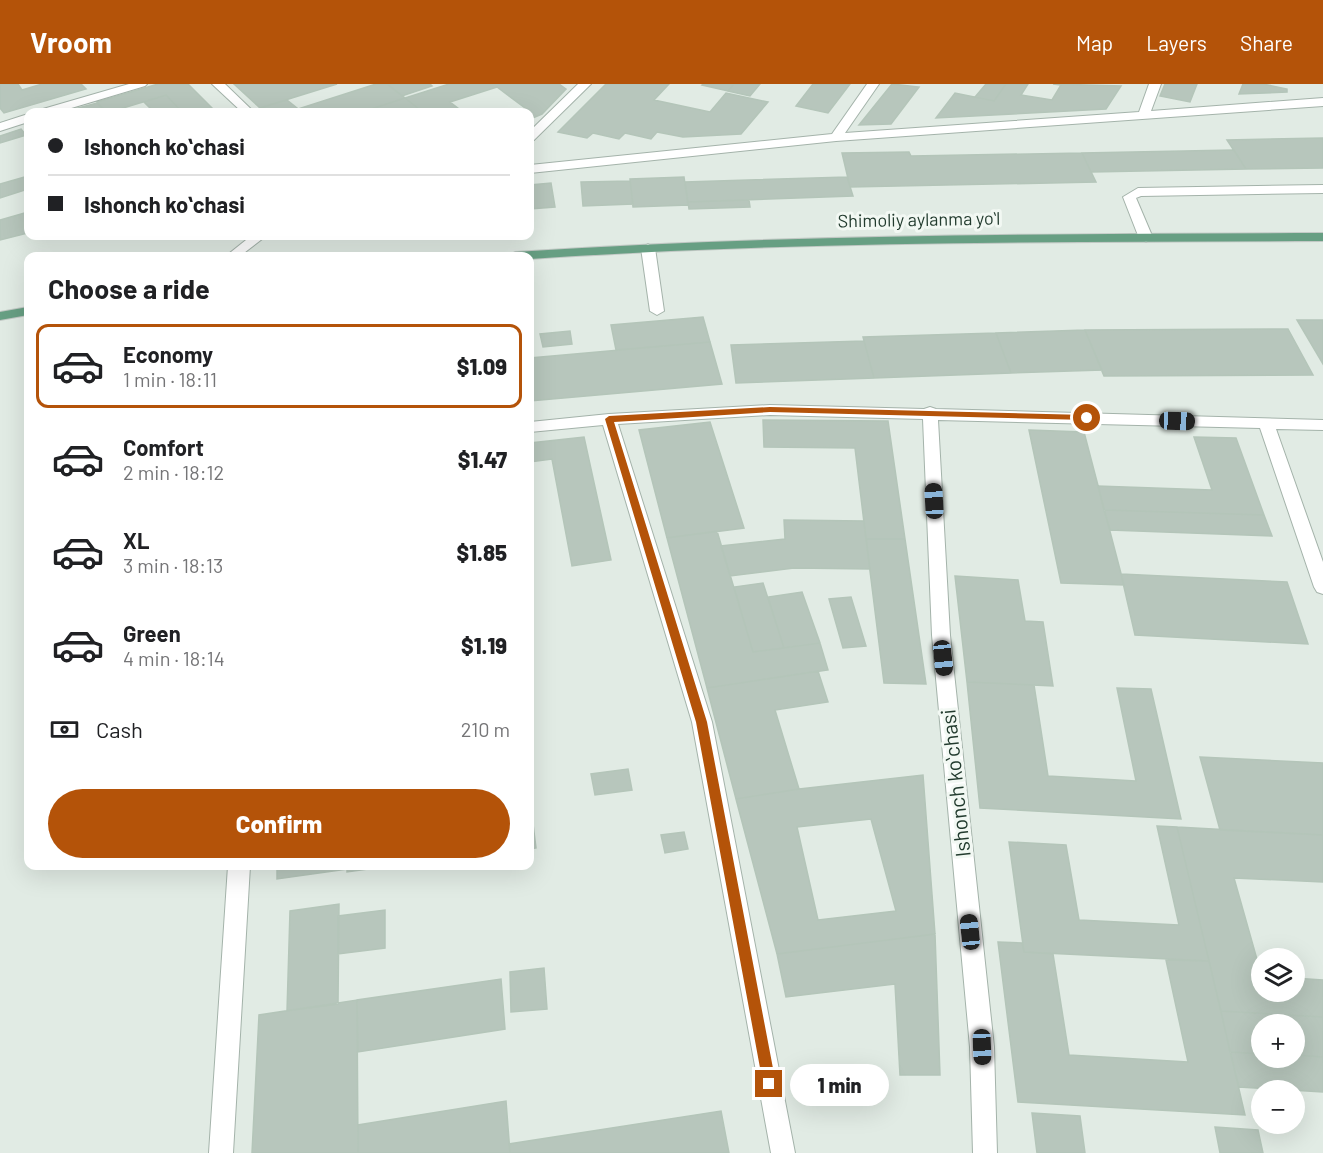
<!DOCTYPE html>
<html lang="en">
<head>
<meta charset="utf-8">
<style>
  :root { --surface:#fff; --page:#f2f2f2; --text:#202124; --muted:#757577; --line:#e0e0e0; --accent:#b45309 }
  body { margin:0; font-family:Barlow,sans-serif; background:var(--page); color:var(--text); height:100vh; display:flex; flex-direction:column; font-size:22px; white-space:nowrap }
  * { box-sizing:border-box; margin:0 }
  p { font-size:20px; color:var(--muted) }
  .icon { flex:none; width:33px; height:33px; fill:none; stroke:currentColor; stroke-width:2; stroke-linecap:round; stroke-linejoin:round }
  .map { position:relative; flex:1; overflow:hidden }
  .side { position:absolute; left:24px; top:168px; width:510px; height:618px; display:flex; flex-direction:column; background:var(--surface); border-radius:12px; box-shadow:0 6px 24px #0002 }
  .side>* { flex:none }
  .guide { position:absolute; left:24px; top:24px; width:510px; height:132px; border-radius:12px; box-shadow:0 6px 24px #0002; display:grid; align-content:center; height:132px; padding:0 24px; background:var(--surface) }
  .buttons { position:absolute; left:1251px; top:864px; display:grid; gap:12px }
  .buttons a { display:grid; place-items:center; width:54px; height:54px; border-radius:50%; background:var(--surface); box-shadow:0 6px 24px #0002; font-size:30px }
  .end { position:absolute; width:27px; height:27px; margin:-14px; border:8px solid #b45309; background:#fff; box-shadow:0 0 0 3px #fff }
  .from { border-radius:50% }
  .bubble { position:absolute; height:42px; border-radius:21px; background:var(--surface); box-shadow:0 6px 24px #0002; font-size:20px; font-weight:800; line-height:42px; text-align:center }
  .car { position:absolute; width:18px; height:36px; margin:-18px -9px; border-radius:8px; box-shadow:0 0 4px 2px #0007; background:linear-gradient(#222 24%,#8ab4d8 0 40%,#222 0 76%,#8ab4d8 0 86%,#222 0) }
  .guide b { display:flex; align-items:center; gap:21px; height:57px; font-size:22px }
  .guide b+b { border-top:2px solid var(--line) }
  .guide i { width:15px; height:15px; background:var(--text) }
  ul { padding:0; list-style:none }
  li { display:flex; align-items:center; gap:18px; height:84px; margin:0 12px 9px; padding:0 12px; border:3px solid transparent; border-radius:12px }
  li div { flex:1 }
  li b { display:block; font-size:22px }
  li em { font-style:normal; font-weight:800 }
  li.current { border-color:var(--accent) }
  li>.icon { width:54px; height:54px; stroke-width:1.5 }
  h2 { padding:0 24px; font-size:27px; line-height:72px }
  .pay { display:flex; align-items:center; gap:15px; height:66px; padding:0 24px; font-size:22px }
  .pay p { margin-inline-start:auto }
  .primary-button { display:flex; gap:12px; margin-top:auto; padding:12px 24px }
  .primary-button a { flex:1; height:69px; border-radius:36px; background:var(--accent); color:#fff; font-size:24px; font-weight:800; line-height:69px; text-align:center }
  header { display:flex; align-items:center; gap:36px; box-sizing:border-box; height:84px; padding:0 30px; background:var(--accent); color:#fff }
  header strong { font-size:28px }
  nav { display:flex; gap:33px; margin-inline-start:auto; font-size:21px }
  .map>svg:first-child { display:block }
  .building { fill:#b7c6bc; stroke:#b4c5b9; stroke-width:1.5; fill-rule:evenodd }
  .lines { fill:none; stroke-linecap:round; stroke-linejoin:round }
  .minor-casing { stroke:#a4b3aa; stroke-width:2 }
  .major-casing { stroke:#c1c8c4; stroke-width:2 }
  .minor { fill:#fff; fill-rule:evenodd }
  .major { fill:#679f83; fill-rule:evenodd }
  .route { fill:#b45309 }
  .labels { text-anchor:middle; stroke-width:6; stroke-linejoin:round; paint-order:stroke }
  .far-street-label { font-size:18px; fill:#223b2e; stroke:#f2f8f3 }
  .street-label { font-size:21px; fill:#223b2e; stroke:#f2f8f3 }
</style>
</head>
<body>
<header>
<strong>Vroom</strong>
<nav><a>Map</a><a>Layers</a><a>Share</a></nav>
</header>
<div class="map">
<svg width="1323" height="1069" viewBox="0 0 1323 1069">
  <rect width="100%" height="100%" fill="#e1ebe4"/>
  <path class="building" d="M0 0H18L22 6 42 0H81L86 5 4 29 0 24Z
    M158 0H188L216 28H182L166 11 110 28H106L97 18Z
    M234 0H337L260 24Z
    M376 0H387L405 14 362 28H302L298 25Z
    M387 0H430L432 2 402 12Z
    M449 0H559L566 5 542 30 530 35V28H512L525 24 497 3 450 18 463 28H423L405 14Z
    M606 0H669L654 16 710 28 726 9 768 18 741 50 683 53 657 48 651 55 625 49 619 55 593 49 587 54 558 48Z
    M703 0H734L728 7 702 1Z
    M734 0H760L750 12 728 7Z
    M813 0H850L828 29 796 22Z
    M892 0 919 3 891 40 859 41Z
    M986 0H1006L994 17 975 13Z
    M1006 0H1028L1021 11 1052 16 1061 1 1053 0 1121 2 1106 25 936 34 955 9 994 17Z
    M1165 0H1197L1190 18 1160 12Z
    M1263 0 1287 5V8L1239 10 1243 0Z
    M166 11 182 28H154L144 18Z
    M405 14 423 28H362Z
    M287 16 302 28H265L260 24Z
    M97 19 106 28H63Z
    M21 45 26 51 0 59V52Z
    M1323 54V84L1246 85 1227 56Z
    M1234 66 1246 85 1091 88 1082 69Z
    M909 68 911 72 1082 69 1096 98 850 103 842 69Z
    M28 92V105L0 114V100Z
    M684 93 688 121 633 123 630 95Z
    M847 93 853 112 688 118 685 98Z
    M630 97 633 120 583 122 581 98Z
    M551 99 555 123 530 125V101Z
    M749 116 750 123 689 125 688 118Z
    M28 128V149L0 156V136Z
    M703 233 710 258 616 266 611 241Z
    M1297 236H1323V280Z
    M1288 245 1313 291 1104 292 1085 246Z
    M1085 246 1102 286 1011 289 996 249Z
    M570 247 572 260 543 263 540 250Z
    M996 249 1011 289 874 294 863 253Z
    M864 257 874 294 736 299 731 261Z
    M710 258 722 300 530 317V274Z
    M763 336 888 337 905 455H866L855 364 764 363Z
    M710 338 744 444 667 454 639 346Z
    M1029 346 1084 348 1124 501 1061 499Z
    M584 353 611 476 572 482 552 375 530 378V359Z
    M1194 353 1236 354 1264 431 1104 426 1098 402 1212 406Z
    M1104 426 1264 431 1272 452 1110 446Z
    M784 436 864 437 870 485 794 484 730 492 721 462 785 455Z
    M717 447 753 568 820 559 828 586 707 604 667 454Z
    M866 455H905L926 600 884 599Z
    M1121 490 1287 498 1308 560 1135 551Z
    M955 492 1018 496 1025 537 1043 538 1053 602 967 598Z
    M763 499 784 564 753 568 734 503Z
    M802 508 820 559 784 564 768 513Z
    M851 513 866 562 843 564 829 515Z
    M818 587 828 618 775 626 799 705 736 715 707 604Z
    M967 598 1034 601 1048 692 1136 697 1117 604 1151 605 1181 735 980 724Z
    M1200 673 1323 679V751L1220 746Z
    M628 685 632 706 595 711 591 690Z
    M923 691 935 850 777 870 736 715 799 705ZM871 735 896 827 818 836 797 743Z
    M530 716 536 764 530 765Z
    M1157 742 1177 743 1209 877 1024 868 1009 758 1066 761 1079 836 1179 841Z
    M1177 743 1323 751V798L1234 794 1262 893V908H1294V894L1323 896V933L1221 927Z
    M684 748 688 765 665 769 661 751Z
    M277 782H347V785L277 795Z
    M347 782H390L347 788Z
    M339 820 338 920 287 927 290 827Z
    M385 826V864L338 870V832Z
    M935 850 940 991H900L895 900 786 913 777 870Z
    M998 858 1022 859 1024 868 1053 870 1069 971 1188 978 1166 876 1209 877 1245 1031 1018 1018Z
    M544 884 547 925 511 928 510 888Z
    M501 895 505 945 358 968 357 916Z
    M357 916 358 1069H252L259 931Z
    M1221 927 1323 933V973L1294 971V940H1262V970L1230 968Z
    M1230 968 1262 970V974H1294V971L1323 973V1008L1239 1003Z
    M506 1017 510 1069H358V1041Z
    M721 1027 729 1069H510L509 1060Z
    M1032 1029 1080 1032 1085 1069H1037Z
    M1215 1043 1258 1046 1263 1069H1220Z"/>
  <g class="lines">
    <defs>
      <path id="minor" d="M129 0H147L145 2 58 28H41L43 25Z
        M212 0H225L254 28H242Z
        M578 0H591L534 56 530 57V47Z
        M867 0H879L845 49 1139 28 1149 0H1161L1151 27 1323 14V22L836 57 530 89V81L832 50Z
        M28 30V38L0 47V39Z
        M1323 101V109L1141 112 1136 114 1153 154 1146 158 1139 154 1123 113 1138 104Z
        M251 152H266L240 172H226Z
        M648 160 655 164 664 227 657 231 650 227 641 164Z
        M770 321 924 325 930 323 936 325 1323 336V346L1276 345 1323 478V510L1317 508 1314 503 1260 344 938 336 950 551 994 963 997 1069H973L970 963 932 551 923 335 770 331 618 340 712 638 795 1069H771L692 638 603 341 530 348V338L609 330Z
        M228 782H250L233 1069H209Z"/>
      <path id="major" d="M1323 149V157C1058 158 794 157 530 175V172H508L515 168C784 150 1053 150 1323 149Z
        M28 223V231L0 236V228Z"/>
    </defs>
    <use href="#minor" class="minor-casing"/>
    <use href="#major" class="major-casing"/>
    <use href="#minor" class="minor"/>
    <use href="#major" class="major"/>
  </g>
  <path class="route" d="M770 323 1087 331 1091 334 1087 336 770 328 614 338 707 638 776 1000 774 1004 769 1006 765 1004 763 1000 696 638 605 335 609 332Z"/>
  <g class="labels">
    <g class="far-street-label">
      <text transform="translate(919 136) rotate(-1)" y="6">Shimoliy aylanma yoʻl</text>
    </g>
    <g class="street-label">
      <text transform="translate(956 699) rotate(-96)" y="7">Ishonch koʻchasi</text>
    </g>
  </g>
</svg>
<div class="buttons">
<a><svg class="icon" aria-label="layers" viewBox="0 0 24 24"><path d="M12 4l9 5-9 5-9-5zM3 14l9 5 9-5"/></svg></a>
<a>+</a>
<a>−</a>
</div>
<i class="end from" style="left:1087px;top:334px"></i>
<i class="end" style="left:769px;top:1000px"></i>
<div class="bubble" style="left:790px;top:980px;width:99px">1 min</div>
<i class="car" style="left:1177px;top:337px;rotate:92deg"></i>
<i class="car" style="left:934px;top:417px;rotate:357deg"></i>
<i class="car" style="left:943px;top:574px;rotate:174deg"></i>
<i class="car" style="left:970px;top:848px;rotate:354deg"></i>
<i class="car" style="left:982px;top:963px;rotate:178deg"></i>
<div class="guide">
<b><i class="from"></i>Ishonch koʻchasi</b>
<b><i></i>Ishonch koʻchasi</b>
</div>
<section class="side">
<h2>Choose a ride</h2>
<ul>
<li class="current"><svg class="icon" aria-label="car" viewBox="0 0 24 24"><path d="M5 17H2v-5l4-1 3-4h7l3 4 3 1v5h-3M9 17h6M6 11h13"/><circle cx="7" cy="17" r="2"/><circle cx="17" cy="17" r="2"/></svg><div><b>Economy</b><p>1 min · 18:11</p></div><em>$1.09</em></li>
<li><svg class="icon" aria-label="car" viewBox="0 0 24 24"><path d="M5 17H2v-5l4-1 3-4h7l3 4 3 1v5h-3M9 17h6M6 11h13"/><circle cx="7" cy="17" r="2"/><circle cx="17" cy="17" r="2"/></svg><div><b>Comfort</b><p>2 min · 18:12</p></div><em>$1.47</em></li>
<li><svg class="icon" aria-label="car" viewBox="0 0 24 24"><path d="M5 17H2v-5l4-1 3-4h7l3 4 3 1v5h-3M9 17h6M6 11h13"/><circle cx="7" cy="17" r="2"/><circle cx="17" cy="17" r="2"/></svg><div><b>XL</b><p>3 min · 18:13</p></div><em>$1.85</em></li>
<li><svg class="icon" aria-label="car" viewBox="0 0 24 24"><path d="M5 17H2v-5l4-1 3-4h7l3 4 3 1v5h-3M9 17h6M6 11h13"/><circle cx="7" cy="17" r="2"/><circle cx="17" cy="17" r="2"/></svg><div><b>Green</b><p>4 min · 18:14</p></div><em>$1.19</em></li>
</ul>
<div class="pay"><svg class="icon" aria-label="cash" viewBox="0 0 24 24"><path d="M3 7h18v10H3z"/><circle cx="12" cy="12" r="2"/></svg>Cash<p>210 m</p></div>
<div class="primary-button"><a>Confirm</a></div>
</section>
</div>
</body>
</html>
